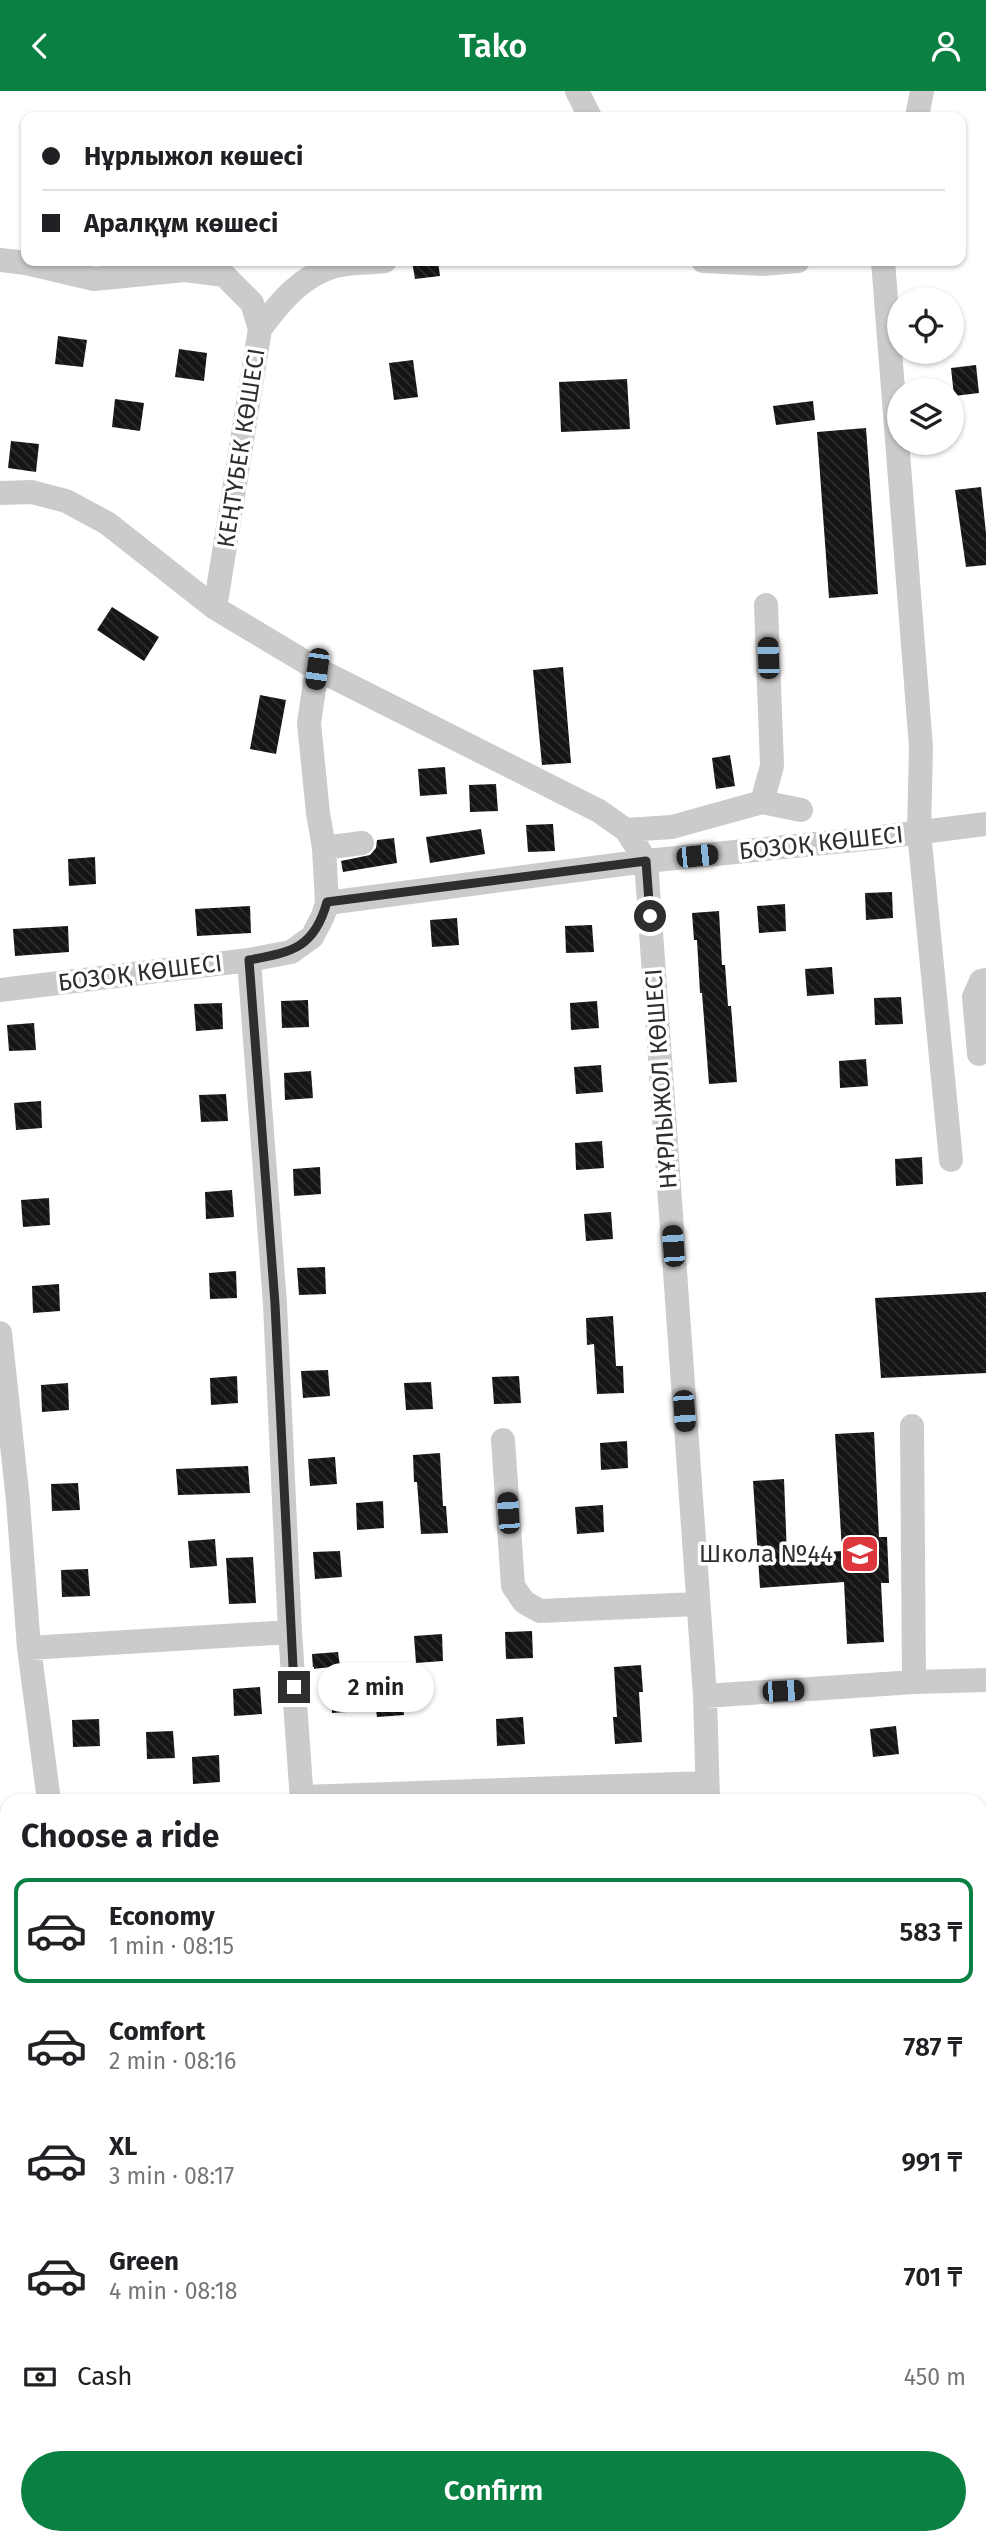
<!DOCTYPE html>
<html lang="en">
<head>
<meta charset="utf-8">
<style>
  :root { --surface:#fff; --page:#f2f2f2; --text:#202124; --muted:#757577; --line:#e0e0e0; --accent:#0b8043 }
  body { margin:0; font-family:"Fira Sans",sans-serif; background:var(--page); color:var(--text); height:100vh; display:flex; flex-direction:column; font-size:26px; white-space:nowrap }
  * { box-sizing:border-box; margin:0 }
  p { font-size:23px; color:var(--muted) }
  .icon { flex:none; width:38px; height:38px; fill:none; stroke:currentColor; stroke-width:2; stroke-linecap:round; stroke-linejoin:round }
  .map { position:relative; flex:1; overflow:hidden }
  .drawer { position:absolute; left:0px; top:1703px; width:987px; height:751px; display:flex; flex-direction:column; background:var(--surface); border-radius:21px 21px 0 0; box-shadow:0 2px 5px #0004 }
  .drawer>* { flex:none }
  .guide { position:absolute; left:21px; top:21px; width:945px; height:154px; border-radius:14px; box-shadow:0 2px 5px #0004; display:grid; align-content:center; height:154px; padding:0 21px; background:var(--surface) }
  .fabs { position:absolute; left:887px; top:196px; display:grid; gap:14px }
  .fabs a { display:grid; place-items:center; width:77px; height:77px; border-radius:50%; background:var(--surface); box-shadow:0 2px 5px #0004; font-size:35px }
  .end { position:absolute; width:32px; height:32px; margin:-16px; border:9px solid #2e2e2e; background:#fff; box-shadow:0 0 0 4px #fff }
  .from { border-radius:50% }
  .bubble { position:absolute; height:49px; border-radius:24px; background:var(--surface); box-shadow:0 2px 5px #0004; font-size:23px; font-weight:600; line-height:49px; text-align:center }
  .car { position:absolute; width:21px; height:42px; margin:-21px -10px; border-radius:9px; box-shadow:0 0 5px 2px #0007; background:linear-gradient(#222 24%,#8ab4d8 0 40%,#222 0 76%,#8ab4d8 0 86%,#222 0) }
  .guide b { display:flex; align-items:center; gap:24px; height:66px; font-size:26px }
  .guide b+b { border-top:2px solid var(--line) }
  .guide i { width:18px; height:18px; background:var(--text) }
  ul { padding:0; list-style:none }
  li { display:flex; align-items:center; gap:21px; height:105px; margin:0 14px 10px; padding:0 7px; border:4px solid transparent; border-radius:14px }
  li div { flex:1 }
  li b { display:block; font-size:26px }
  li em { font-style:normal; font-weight:600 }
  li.current { border-color:var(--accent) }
  li>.icon { width:63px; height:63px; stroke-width:1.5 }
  h2 { padding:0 21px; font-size:32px; line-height:84px }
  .pay { display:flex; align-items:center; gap:18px; height:77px; padding:0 21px; font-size:26px }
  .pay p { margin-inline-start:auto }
  .action { display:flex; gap:14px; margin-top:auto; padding:14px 21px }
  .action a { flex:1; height:80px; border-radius:42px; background:var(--accent); color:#fff; font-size:28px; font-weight:600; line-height:80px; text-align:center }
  header { display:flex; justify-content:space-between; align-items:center; height:91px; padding:0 21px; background:var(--accent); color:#fff; font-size:32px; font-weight:600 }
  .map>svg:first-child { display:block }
  .pitch { fill:#e3ebdc }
  .building { fill:url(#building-back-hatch) }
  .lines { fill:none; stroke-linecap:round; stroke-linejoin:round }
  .path { stroke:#cbcbcb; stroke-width:3.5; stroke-dasharray:3.5 3.5; stroke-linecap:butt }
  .minor { stroke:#cbcbcb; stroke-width:24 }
  .route { stroke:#2e2e2e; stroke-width:9 }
  .labels { text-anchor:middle; stroke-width:7; stroke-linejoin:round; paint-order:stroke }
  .street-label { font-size:24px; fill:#2e2e2e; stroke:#fff }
  .poi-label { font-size:24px; fill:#2e2e2e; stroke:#fff; text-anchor:end }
</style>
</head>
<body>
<header><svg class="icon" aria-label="back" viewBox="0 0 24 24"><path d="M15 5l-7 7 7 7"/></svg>Tako<svg class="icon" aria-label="person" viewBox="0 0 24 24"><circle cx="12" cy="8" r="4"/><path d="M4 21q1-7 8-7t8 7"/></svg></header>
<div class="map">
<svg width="986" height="2452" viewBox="0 0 986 2452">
  <defs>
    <pattern id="building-back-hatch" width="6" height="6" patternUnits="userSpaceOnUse" patternTransform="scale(1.75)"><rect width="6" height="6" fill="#151515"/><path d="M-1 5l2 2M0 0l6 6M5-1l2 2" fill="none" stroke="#2f2f2f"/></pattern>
  </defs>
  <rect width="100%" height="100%" fill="#fff"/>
  <path class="pitch" d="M437 2446 438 2452H327L326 2447Z"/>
  <path class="building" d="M412 170H438L440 185 415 188Z
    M58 245 87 249 83 276 55 273Z
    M179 258 207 262 204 290 175 286Z
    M413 269 418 306 394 309 389 272Z
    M976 274 979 302 954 305 951 277Z
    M627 288 630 338 561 341 559 291Z
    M115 308 144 312 140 340 112 336Z
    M813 310 815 329 776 334 773 315Z
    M866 337 878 503 829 507 817 341Z
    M11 350 39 353 36 381 8 377Z
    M981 396 986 442V474L966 476 955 399Z
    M112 516 159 546 144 570 97 539Z
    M563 576 571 672 542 674 533 579Z
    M260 604 286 609 276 663 250 658Z
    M730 664 735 695 716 698 712 667Z
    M445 676 447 703 420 705 418 678Z
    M496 693 498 720 470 721 469 694Z
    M553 733 555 760 528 761 526 734Z
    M481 738 485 763 430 772 426 746Z
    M394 747 397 772 343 781 341 770 370 764 376 757 377 749Z
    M95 766 96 793 69 795 68 768Z
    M892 801 893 827 866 829 865 802Z
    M785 813 786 840 759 842 757 815Z
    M250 815 251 842 197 845 195 818Z
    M719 820 722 874H725L728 915H731L737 991 709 993 702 902H700L697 849H694L692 822Z
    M457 827 459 854 432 856 430 829Z
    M592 834 594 861 566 862 565 835Z
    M68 835 69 861 15 865 13 838Z
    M832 876 834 903 807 905 805 878Z
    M901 906 903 933 875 934 874 907Z
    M308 909 309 936 282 937 281 910Z
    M597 910 599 937 571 939 570 912Z
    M222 912 223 938 196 940 194 913Z
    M34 932 36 959 9 960 7 934Z
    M866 968 868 995 840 997 839 970Z
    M601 974 603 1001 576 1003 574 976Z
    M311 980 313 1007 285 1009 284 982Z
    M226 1003 228 1030 201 1031 199 1004Z
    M41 1010 42 1037 16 1039 14 1012Z
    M602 1050 604 1077 576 1079 575 1052Z
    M922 1066 923 1093 896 1095 895 1068Z
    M320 1076 321 1103 294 1105 293 1078Z
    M232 1099 234 1126 206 1128 205 1101Z
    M49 1107 50 1134 23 1136 21 1109Z
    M611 1121 613 1148 586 1150 584 1123Z
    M325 1176 326 1203 299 1204 297 1177Z
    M236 1180 237 1207 210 1208 209 1182Z
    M59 1193 60 1220 33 1222 32 1195Z
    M986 1201V1282L881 1287 875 1207Z
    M613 1225 616 1275H623L624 1302 597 1303 594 1253 587 1254 586 1227Z
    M328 1279 330 1305 303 1307 301 1280Z
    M237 1285 238 1312 211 1314 210 1287Z
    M519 1285 521 1312 494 1313 492 1286Z
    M431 1291 433 1318 406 1319 404 1292Z
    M68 1292 69 1319 42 1321 41 1294Z
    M874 1341 879 1446H887L889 1492H881L884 1551 847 1553 844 1491 760 1497 753 1390 784 1388 787 1464 842 1460 835 1343Z
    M627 1350 628 1377 601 1379 600 1352Z
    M440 1362 443 1415H446L448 1442 421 1443 417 1391H414L413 1364Z
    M335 1366 337 1393 310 1395 308 1368Z
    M248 1375 250 1402 178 1404 176 1378Z
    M78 1392 80 1419 52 1420 51 1393Z
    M383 1410 384 1437 357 1439 356 1412Z
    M603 1414 604 1441 577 1443 575 1416Z
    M215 1448 217 1475 190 1477 188 1450Z
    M340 1460 342 1486 315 1488 313 1461Z
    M253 1466 256 1512 229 1513 226 1467Z
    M88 1478 90 1505 62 1506 61 1479Z
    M532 1540 533 1567 506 1568 505 1541Z
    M442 1543 443 1570 416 1572 414 1545Z
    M338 1561 340 1575 313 1578 312 1563Z
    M641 1574 643 1601H639L642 1651 615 1653 613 1626H617L614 1576Z
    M358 1593V1600L402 1597 404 1624 377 1626 376 1619 332 1622 331 1595Z
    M260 1596 262 1623 234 1625 233 1598Z
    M523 1626 525 1653 497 1655 496 1628Z
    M99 1628 100 1655 73 1656 72 1629Z
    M896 1635 899 1663 873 1666 870 1638Z
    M173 1640 175 1667 147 1668 146 1641Z
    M219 1664 220 1691 193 1693 192 1666Z"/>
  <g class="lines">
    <path class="path" d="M0 2395 7 2394"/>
    <path class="minor" d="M577 0 590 26
      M917 26 922 0
      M0 169 26 172 94 188 185 179 224 184 252 212 260 238 215 517
      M703 170 763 173 798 170
      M883 170 921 656 919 741 951 1069
      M260 238C280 211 301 185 335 175 351 171 369 172 385 170
      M0 402 32 401 66 410 107 432 215 517 317 578 599 720 626 739 646 770 705 1605 708 1710
      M766 514 772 675 762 711 801 719
      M317 578 309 632 318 722 324 757 327 812
      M626 739 672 736 762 711
      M324 757 362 752
      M249 869 275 1213 290 1541 302 1710
      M0 899 249 869 291 861 312 846 323 825 327 812 646 770 874 747 986 733
      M979 963 974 906 981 890 986 889
      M0 1242 18 1410 29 1557 49 1710
      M912 1335 914 1591
      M503 1349 513 1495 524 1511 540 1520 697 1513
      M29 1557 290 1541
      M705 1605 914 1591 986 1589
      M302 1706 707 1692
      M980 1773H986
      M0 2018 7 2017
      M980 2290 986 2289
      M0 2421 7 2420
      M268 2446 270 2452
      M783 2446 784 2452"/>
  </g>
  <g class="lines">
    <path class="route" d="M294 1596 275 1213 249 869C291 861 314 858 327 811L646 770 650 825"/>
  </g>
  <defs>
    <symbol id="school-square" viewBox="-11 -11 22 22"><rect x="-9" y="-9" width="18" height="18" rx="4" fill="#de363d" stroke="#fff"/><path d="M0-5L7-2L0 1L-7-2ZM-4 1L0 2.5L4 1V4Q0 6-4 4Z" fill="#fff"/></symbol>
  </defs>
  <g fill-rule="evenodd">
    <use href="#school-square" x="838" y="1441" width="44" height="44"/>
  </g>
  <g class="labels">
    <g class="street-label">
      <text transform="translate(241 357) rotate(-81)" y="8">КЕҢТҮБЕК КӨШЕСІ</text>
      <text transform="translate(821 752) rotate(-6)" y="8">БОЗОҚ КӨШЕСІ</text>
      <text transform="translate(140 882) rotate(-7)" y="8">БОЗОҚ КӨШЕСІ</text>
      <text transform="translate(661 988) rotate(-94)" y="8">НҰРЛЫЖОЛ КӨШЕСІ</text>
    </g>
    <g class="poi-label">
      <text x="833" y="1471">Школа №44</text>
    </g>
  </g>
</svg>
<div class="fabs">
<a><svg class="icon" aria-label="locate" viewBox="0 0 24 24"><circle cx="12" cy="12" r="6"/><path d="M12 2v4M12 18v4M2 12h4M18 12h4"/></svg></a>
<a><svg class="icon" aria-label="layers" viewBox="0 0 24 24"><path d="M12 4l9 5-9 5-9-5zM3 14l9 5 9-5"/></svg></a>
</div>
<i class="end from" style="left:650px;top:825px"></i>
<i class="end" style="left:294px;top:1596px"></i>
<div class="bubble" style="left:318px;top:1572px;width:116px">2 min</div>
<i class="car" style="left:768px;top:567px;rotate:358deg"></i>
<i class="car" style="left:317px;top:578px;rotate:188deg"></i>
<i class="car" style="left:697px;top:765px;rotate:84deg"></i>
<i class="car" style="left:673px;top:1155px;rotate:356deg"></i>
<i class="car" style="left:684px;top:1320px;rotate:176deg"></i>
<i class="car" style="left:508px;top:1422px;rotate:356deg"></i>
<i class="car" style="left:783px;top:1600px;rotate:87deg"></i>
<div class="guide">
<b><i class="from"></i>Нұрлыжол көшесі</b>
<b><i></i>Аралқұм көшесі</b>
</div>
<section class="drawer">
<h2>Choose a ride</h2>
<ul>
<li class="current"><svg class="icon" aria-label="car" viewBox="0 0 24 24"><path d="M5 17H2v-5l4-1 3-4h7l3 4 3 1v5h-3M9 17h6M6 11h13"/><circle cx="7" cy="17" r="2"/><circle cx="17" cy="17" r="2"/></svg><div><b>Economy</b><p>1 min · 08:15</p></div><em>583 ₸</em></li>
<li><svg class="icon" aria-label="car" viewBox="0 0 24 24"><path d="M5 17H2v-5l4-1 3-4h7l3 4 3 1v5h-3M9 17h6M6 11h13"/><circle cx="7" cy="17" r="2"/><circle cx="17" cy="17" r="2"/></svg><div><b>Comfort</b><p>2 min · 08:16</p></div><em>787 ₸</em></li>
<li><svg class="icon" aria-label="car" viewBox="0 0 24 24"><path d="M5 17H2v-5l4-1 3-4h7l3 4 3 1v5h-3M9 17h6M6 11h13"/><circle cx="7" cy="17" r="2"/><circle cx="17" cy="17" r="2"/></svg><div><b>XL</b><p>3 min · 08:17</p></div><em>991 ₸</em></li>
<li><svg class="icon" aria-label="car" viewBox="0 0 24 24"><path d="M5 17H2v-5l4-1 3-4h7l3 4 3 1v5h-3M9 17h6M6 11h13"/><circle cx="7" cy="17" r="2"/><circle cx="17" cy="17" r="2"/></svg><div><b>Green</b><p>4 min · 08:18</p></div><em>701 ₸</em></li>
</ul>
<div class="pay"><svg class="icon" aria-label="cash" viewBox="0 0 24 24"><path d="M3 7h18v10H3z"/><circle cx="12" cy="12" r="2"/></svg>Cash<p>450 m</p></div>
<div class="action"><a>Confirm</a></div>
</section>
</div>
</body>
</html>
